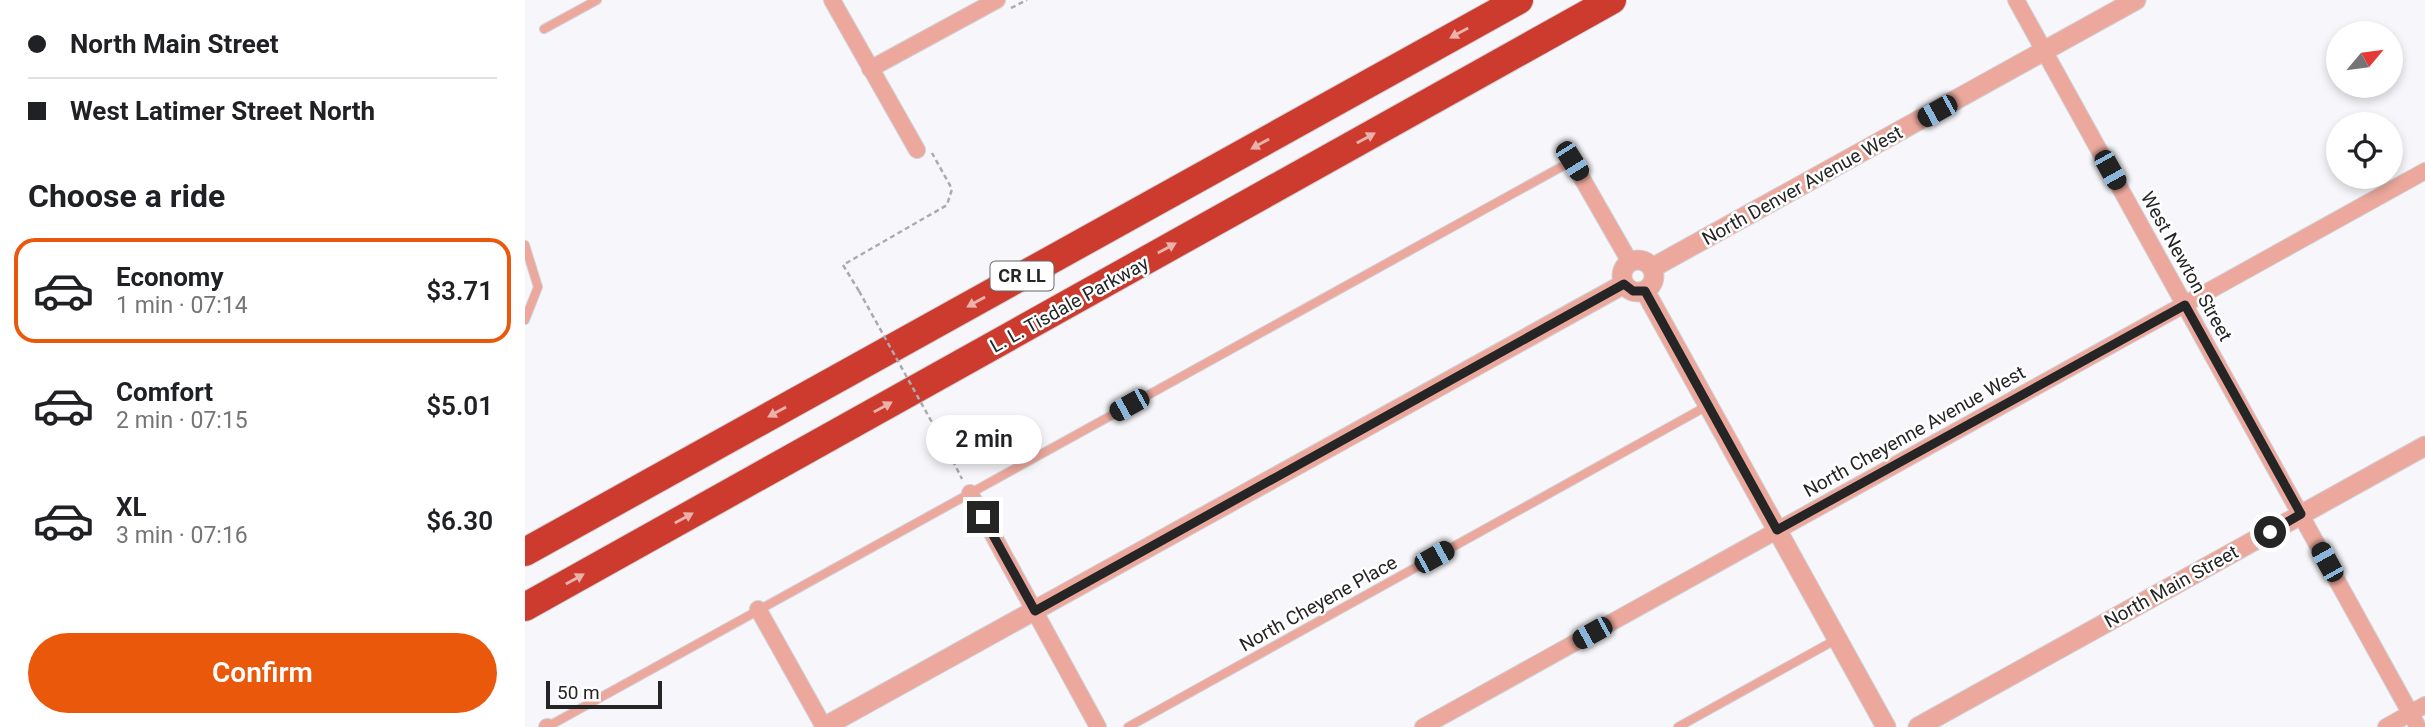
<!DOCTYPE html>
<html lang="en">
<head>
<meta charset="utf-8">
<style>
  :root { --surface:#fff; --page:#f6f6f6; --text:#202124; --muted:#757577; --line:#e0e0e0; --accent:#ea580c }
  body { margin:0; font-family:Roboto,sans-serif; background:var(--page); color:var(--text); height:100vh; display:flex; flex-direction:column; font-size:26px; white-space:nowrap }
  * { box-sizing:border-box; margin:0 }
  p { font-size:23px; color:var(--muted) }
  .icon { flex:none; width:38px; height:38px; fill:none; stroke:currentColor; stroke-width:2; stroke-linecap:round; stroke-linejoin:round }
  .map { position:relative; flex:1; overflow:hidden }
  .sheet { display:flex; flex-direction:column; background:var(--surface); width:525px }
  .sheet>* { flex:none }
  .top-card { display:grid; align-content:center; height:154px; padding:0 28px; background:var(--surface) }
  .needle { width:46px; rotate:61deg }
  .buttons { position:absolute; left:1801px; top:21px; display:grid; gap:14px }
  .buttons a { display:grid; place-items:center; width:77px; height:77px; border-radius:50%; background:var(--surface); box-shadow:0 4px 10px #0003; font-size:35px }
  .scale { position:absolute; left:21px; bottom:18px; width:116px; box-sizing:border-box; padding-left:7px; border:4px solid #252526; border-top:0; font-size:19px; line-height:24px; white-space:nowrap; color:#252526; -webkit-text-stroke:5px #fff; paint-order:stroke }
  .end { position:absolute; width:32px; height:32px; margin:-16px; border:9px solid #252526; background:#fff; box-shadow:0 0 0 4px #fff }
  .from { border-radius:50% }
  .bubble { position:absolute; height:49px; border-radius:24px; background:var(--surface); box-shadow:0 4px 10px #0003; font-size:23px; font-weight:600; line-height:49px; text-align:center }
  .car { position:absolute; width:21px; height:42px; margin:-21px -10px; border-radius:9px; box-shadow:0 0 5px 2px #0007; background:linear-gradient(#222 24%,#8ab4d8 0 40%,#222 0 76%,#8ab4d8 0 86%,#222 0) }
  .top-card b { display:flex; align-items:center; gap:24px; height:66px; font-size:26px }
  .top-card b+b { border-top:2px solid var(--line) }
  .top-card i { width:18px; height:18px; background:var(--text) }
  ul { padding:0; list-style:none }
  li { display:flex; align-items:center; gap:21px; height:105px; margin:0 14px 10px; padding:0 14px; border:4px solid transparent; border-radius:21px }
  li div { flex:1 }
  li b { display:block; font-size:26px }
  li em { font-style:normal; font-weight:600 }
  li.on { border-color:var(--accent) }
  li>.icon { width:63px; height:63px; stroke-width:1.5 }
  h2 { padding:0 28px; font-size:32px; line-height:84px }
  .cta { display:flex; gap:14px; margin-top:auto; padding:14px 28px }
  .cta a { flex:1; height:80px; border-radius:42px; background:var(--accent); color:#fff; font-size:28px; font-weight:600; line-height:80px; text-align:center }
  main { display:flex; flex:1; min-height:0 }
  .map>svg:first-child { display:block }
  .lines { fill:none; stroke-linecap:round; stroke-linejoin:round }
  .service-casing { stroke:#d1d1d5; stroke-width:10 }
  .minor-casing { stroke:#d1d1d5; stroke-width:18 }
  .tertiary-casing { stroke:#d1d1d5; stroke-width:21 }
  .motorway-casing { stroke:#d1d1d5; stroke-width:30 }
  .path { stroke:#ababae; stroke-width:2.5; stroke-dasharray:5 3.5; stroke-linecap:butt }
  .service { stroke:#eca89c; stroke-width:8 }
  .minor { stroke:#eca89c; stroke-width:16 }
  .tertiary { stroke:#eca89c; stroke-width:19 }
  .motorway { stroke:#cc3b2e; stroke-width:28 }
  .path-bridge { stroke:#ababae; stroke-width:2.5; stroke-dasharray:5 3.5; stroke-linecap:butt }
  .oneway { fill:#ebb1ab }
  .route { stroke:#252526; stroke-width:9 }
  .labels { text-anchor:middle; stroke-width:5; stroke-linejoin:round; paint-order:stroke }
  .shield { fill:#fff; stroke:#666667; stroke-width:2 }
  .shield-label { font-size:18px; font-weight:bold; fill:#252526 }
  .street-label { font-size:19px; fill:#252526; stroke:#fff }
</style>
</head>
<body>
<main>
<section class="sheet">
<div class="top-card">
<b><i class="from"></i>North Main Street</b>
<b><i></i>West Latimer Street North</b>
</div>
<h2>Choose a ride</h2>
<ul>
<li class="on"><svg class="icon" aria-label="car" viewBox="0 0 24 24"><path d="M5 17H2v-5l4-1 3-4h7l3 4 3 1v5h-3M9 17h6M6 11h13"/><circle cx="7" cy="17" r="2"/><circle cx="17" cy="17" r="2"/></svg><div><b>Economy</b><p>1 min · 07:14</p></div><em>$3.71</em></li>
<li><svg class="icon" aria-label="car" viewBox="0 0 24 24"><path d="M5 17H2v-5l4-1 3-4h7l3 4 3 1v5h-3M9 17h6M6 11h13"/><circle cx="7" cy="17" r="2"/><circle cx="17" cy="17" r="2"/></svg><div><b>Comfort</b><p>2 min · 07:15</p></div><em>$5.01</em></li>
<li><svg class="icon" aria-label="car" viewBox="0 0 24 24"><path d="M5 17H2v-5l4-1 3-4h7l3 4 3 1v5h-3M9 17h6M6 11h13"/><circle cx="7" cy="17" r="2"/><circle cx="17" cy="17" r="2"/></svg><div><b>XL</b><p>3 min · 07:16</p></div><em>$6.30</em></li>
</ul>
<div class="cta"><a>Confirm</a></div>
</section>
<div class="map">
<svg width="1900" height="727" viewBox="0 0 1900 727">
  <rect width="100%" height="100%" fill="#f7f7fb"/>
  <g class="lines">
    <defs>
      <path id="service" d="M19 29 72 0
        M0 245 13 287 0 320
        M22 727 1047 161
        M603 727 1182 406
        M1153 727 1312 639"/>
      <path id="minor" d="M307 0 392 150
        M1491 0 1893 727
        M345 69 472 0
        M1047 161 1105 262
        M445 493 573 727
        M233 609 299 727
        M22 727H23
        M898 727 1900 171
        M1861 727 1900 705"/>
      <path id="tertiary" d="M1097 276a16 16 0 1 1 32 0a16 16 0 1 1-32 0Z
        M1127 268 1611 0
        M1120 291 1361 727
        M299 727 1099 284
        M1393 727 1900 446"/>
      <path id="motorway" d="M0 552 994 0
        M0 607 1087 0"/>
    </defs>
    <use href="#service" class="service-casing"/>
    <use href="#minor" class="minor-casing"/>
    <use href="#tertiary" class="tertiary-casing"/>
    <use href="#motorway" class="motorway-casing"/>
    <path class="path" d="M486 8 502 0
      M334 291 318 265 422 205 427 189 407 153
      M424 453 437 479"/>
    <use href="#service" class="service"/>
    <use href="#minor" class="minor"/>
    <use href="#tertiary" class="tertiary"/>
    <use href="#motorway" class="motorway"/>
    <path class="path-bridge" d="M334 291 424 453"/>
  </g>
  <defs><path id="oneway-solid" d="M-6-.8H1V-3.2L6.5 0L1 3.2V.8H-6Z" transform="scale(1.75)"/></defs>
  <g class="oneway">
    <use href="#oneway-solid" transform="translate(934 33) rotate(151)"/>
    <use href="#oneway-solid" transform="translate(841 138) rotate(-29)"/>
    <use href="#oneway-solid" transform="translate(735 144) rotate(151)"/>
    <use href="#oneway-solid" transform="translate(642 248) rotate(-29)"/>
    <use href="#oneway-solid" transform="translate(451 302) rotate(151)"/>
    <use href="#oneway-solid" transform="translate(358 407) rotate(-29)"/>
    <use href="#oneway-solid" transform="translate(252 412) rotate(151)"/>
    <use href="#oneway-solid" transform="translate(159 518) rotate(-29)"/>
    <use href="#oneway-solid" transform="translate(50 579) rotate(-29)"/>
  </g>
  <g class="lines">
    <path class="route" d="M458 517 510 611 1099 284 1108 291H1120L1252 530 1660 305 1776 514 1745 532"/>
  </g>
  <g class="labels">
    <rect class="shield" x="465.5" y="261.5" width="63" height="29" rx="5"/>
    <g class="shield-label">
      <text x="497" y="282">CR LL</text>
    </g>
    <g class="street-label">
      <text transform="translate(1277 185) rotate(-29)" y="7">North Denver Avenue West</text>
      <text transform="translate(1662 266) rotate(61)" y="7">West Newton Street</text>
      <text transform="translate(544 304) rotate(-29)" y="7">L. L. Tisdale Parkway</text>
      <text transform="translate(1389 431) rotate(-29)" y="7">North Cheyenne Avenue West</text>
      <text transform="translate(1646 586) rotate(-29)" y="7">North Main Street</text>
      <text transform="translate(793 603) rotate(-29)" y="7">North Cheyene Place</text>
    </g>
  </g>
</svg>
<div class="buttons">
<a><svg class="needle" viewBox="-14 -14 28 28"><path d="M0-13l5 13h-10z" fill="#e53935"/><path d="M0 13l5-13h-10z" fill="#757577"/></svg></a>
<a><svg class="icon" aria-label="locate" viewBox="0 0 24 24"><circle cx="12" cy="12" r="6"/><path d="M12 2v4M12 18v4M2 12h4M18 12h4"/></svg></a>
</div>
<div class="scale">50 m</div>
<i class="end from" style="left:1745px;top:532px"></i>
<i class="end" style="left:458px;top:517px"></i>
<div class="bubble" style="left:401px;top:415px;width:116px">2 min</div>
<i class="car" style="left:1412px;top:111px;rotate:241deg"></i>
<i class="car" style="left:1047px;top:161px;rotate:148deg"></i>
<i class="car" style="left:1585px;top:170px;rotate:151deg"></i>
<i class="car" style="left:604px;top:405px;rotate:241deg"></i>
<i class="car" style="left:909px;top:557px;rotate:61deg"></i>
<i class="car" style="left:1802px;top:562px;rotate:331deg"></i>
<i class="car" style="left:1067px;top:633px;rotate:241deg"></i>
</div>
</main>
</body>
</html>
